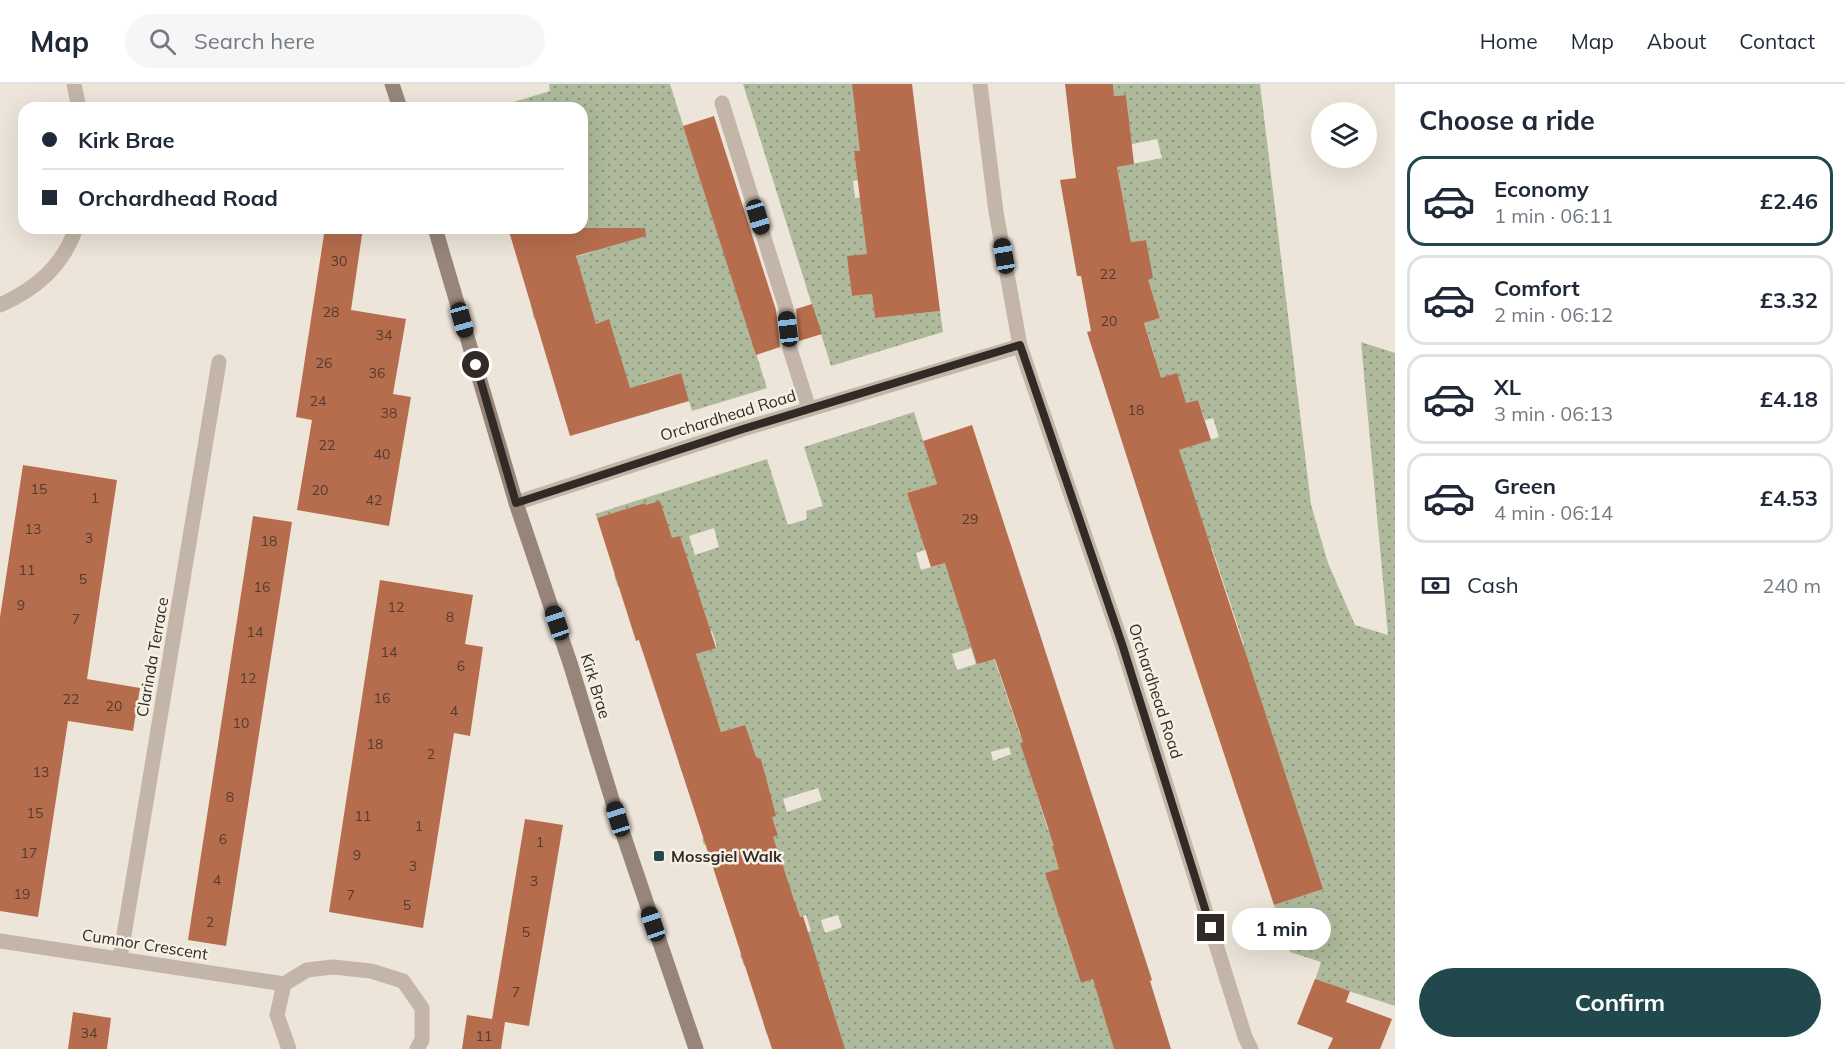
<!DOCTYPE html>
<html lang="en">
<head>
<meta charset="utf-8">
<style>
  :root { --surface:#fff; --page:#f6f6f7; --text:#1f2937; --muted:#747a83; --line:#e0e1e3; --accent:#21484d }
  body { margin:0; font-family:Mulish,sans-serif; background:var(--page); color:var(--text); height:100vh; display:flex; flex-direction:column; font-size:22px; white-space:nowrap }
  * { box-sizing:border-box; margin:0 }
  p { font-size:20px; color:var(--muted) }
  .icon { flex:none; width:33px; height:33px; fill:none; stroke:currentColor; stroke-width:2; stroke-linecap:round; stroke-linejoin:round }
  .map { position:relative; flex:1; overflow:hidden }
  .panel { display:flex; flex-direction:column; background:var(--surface); width:450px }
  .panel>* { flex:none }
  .top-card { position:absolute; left:18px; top:18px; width:570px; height:132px; border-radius:18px; box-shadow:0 6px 24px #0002; display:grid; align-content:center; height:132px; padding:0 24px; background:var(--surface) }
  .controls { position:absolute; left:1311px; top:18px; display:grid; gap:12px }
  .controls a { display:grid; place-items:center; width:66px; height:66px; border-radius:50%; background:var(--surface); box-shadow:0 6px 24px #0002; font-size:30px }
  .end { position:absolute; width:27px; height:27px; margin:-14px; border:8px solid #312a26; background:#fff; box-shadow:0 0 0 3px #fff }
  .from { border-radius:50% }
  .bubble { position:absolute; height:42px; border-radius:21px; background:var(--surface); box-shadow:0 6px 24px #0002; font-size:20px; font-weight:700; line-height:42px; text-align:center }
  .car { position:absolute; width:18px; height:36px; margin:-18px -9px; border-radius:8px; box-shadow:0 0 4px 2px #0007; background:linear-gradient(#222 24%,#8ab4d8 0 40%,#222 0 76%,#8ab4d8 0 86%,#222 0) }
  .top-card b { display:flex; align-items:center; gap:21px; height:57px; font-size:22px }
  .top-card b+b { border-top:2px solid var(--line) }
  .top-card i { width:15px; height:15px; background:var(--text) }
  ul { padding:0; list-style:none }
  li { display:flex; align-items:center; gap:18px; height:90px; margin:0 12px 9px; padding:0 12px; border:3px solid var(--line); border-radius:18px }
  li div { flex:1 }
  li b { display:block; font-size:22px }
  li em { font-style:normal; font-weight:700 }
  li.active { border-color:var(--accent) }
  li>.icon { width:54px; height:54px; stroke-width:1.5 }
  h2 { padding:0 24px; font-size:27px; line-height:72px }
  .pay { display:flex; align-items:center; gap:15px; height:66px; padding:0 24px; font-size:22px }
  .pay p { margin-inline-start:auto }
  .primary-button { display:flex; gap:12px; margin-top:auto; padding:12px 24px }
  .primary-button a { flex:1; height:69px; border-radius:36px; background:var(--accent); color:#fff; font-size:24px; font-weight:700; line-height:69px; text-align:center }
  header { display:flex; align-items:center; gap:36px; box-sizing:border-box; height:84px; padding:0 30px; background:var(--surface); border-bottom:2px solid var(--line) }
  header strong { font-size:28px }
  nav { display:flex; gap:33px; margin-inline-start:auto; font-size:21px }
  .search { width:420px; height:54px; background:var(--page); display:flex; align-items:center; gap:15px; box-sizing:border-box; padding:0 21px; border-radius:33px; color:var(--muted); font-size:22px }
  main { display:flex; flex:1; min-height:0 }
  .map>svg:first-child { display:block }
  .garden { fill:url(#garden-dots); fill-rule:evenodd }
  .building { fill:#b66d4e }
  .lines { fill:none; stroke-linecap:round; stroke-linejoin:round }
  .lane { stroke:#c3b5a7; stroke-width:15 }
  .street { stroke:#c3b5a7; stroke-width:15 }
  .secondary { stroke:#978579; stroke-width:15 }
  .route { stroke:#312a26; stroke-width:8 }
  .poi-dot { fill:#21484d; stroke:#f6efe4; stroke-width:2 }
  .labels { text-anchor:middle; stroke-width:5; stroke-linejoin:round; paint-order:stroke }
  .number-label { font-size:14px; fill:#523b30 }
  .street-label { font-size:16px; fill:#312a26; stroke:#f6efe4 }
  .poi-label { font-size:16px; font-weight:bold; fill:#312a26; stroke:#f6efe4; text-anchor:start }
</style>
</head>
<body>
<header>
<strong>Map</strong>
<div class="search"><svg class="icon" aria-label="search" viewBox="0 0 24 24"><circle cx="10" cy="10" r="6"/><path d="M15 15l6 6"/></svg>Search here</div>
<nav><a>Home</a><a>Map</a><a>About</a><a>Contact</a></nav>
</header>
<main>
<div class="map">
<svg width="1395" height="965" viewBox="0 0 1395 965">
  <defs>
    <pattern id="garden-dots" width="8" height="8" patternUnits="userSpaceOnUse" patternTransform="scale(1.5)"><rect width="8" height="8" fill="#aeba9b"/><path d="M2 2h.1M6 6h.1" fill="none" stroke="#8e977e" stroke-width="1.8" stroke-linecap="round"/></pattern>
  </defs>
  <rect width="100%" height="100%" fill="#ede5d9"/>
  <path class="garden" d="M549 0H670L767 304 692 327 680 289 642 300 650 329 642 331 633 303 630 304 602 264 617 260 609 236 595 240 589 219 534 235 531 221 575 173 595 167 588 145 582 144V24H523L522 21 513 24H494L550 7Z
    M743 0H852L909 61 854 68 858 96 853 97 855 114 875 112 904 166 848 173 852 212 872 210 875 234 940 227 943 248 831 282Z
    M1113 0H1260L1311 421 1328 479 1355 541 1388 551 1361 258 1395 269V922L1315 896 1321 878 1290 868 1274 821 1322 805 1241 720 1234 701 1282 686 1194 577 1244 561 1212 464 1164 479 1179 366 1219 353 1213 334 1205 336 1198 316 1166 325 1153 296 1155 273 1144 239 1160 234 1154 215 1109 228 1127 203 1152 194 1146 156 1131 158 1117 83 1162 74 1157 55 1073 72 1071 54 1118 49 1128 28 1126 11 1114 12Z
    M914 328 937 400 907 409 918 443 942 460 916 469 921 486 945 479 977 521 960 526 968 552 985 547 1020 651 1041 645 1026 676 1048 746 1103 747 1052 763 1059 785 1046 790 1053 814 1130 830 1065 851 1081 899 1095 894 1114 965H830L819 934 767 951 763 938 830 916 811 860 744 882 740 870 811 847 806 831 783 838 795 817 788 799 757 758 778 751 774 738 704 761 702 755 770 733 758 694 764 686 761 675 751 672 682 688 679 680 750 657 745 641 721 648 696 570 717 563 712 547 643 569 639 556 706 534 702 520 680 483 618 503 614 490 685 467 680 452 658 459 645 419 597 434 595 430 767 375 788 441 807 435 806 427 823 422 804 363ZM714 444 719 463 695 471 689 452ZM971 564 976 580 957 586 952 570ZM1009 663 1011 670 993 677 991 668ZM818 704 822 716 787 728 783 715ZM838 831 842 843 825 849 821 836Z"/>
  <path class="building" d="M852 0H912L940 227 875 234 872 210 852 212 847 172 867 170 854 67H860Z
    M1065 0H1113L1114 12 1126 11 1134 80 1117 83 1131 158 1146 156 1153 194 1148 196 1160 234 1144 239 1161 294 1177 289 1186 319 1198 316 1211 356 1179 366 1323 805 1274 821 1153 455 1087 248 1091 247 1081 192H1077L1060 96 1076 94Z
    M714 32 776 226 780 263 756 271 683 42Z
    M325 144H363L351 226 406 235 393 310 411 313 389 442 297 426 312 336 296 333Z
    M508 144H645L646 152 576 172 596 240 609 235 630 304 681 289 689 317 570 352Z
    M812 220 822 250 799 257 796 225Z
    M972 341 1152 896 1150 897 1171 965H1114L1093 895 1081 899 1045 789 1059 785 1052 762H1054L1020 659 1023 658 995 575 977 580 945 479 931 483 907 409 937 400 923 357Z
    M23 381 117 396 87 595 140 604 133 647 68 637 38 833 0 827V533Z
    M660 417 672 454 680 452 716 564 696 570 721 648 745 641 756 673 761 675 776 732 772 733 778 751 773 753 800 833 803 832 845 965H772L639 556 636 557 597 434 645 419 646 421Z
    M253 432 292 438 226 862 188 856Z
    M380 496 473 511 465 560 483 563 470 652 454 649 423 844 329 828Z
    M525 735 563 741 529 942 505 938 501 965H462L467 931 492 935Z
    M1315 895 1350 907 1346 918 1392 935 1380 965H1328L1333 954 1297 940Z
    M73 928 111 934 107 965H68Z"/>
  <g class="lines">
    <path class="lane" d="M722 19 786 224 790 265 809 325"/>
    <path class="street" d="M74 0 79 24
      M980 0 996 128 1020 262 1122 560 1245 953 1251 965
      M0 221C36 205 63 182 76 144
      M516 419 743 345 1020 262
      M0 857 284 900
      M120 875 219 278
      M289 965 277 931 284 900 307 886 333 883 371 887 403 897 422 924V956L417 965"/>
    <path class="secondary" d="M392 0 400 24
      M435 144 516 419 570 579 618 735 696 965"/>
  </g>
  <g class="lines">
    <path class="route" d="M476 281 516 419 743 345 1020 261 1122 560 1211 844"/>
  </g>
  <rect class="poi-dot" x="653" y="766" width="12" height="12" rx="3"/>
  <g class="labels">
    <g class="number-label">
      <text x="339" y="182">30</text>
      <text x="1108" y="195">22</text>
      <text x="331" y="233">28</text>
      <text x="1109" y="242">20</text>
      <text x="384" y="256">34</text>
      <text x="324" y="284">26</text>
      <text x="377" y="294">36</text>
      <text x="318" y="322">24</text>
      <text x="1136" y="331">18</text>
      <text x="389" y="334">38</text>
      <text x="327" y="366">22</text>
      <text x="382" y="375">40</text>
      <text x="39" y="410">15</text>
      <text x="320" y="411">20</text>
      <text x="95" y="419">1</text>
      <text x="374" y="421">42</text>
      <text x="970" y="440">29</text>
      <text x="33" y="450">13</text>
      <text x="89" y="459">3</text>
      <text x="269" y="462">18</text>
      <text x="27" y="491">11</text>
      <text x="83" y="500">5</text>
      <text x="262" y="508">16</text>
      <text x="21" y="526">9</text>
      <text x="396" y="528">12</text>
      <text x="450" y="538">8</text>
      <text x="76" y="540">7</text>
      <text x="255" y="553">14</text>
      <text x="389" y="573">14</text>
      <text x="461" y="587">6</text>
      <text x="248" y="599">12</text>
      <text x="382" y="619">16</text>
      <text x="71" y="620">22</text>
      <text x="114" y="627">20</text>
      <text x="454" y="632">4</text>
      <text x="241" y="644">10</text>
      <text x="375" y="665">18</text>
      <text x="431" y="675">2</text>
      <text x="41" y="693">13</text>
      <text x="230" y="718">8</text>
      <text x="35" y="734">15</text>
      <text x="363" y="737">11</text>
      <text x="419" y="747">1</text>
      <text x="223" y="760">6</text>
      <text x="540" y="763">1</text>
      <text x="29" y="774">17</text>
      <text x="357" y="776">9</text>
      <text x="413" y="787">3</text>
      <text x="217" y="801">4</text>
      <text x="534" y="802">3</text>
      <text x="22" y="815">19</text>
      <text x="351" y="816">7</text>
      <text x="407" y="826">5</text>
      <text x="210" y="843">2</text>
      <text x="526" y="853">5</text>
      <text x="516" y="913">7</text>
      <text x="89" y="954">34</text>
      <text x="484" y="957">11</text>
    </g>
    <g class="street-label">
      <text transform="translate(728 331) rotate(-17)" y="6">Orchardhead Road</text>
      <text transform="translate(152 573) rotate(-80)" y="6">Clarinda Terrace</text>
      <text transform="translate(596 602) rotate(73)" y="6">Kirk Brae</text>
      <text transform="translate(1156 607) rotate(72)" y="6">Orchardhead Road</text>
      <text transform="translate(145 860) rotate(9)" y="6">Cumnor Crescent</text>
    </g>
    <g class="poi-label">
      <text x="671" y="778">Mossgiel Walk</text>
    </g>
  </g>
</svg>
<div class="controls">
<a><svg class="icon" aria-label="layers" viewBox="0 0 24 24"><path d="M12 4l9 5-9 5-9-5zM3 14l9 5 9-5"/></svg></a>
</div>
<i class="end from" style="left:476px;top:281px"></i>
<i class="end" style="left:1211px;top:844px"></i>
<div class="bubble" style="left:1232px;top:824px;width:99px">1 min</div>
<i class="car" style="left:758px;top:133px;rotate:163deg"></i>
<i class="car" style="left:1004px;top:172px;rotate:350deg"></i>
<i class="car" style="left:462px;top:236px;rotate:164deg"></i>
<i class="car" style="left:788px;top:245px;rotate:353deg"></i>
<i class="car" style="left:557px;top:539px;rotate:341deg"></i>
<i class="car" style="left:618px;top:735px;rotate:343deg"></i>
<i class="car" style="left:653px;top:840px;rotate:341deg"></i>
<div class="top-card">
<b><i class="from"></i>Kirk Brae</b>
<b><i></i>Orchardhead Road</b>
</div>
</div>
<section class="panel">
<h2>Choose a ride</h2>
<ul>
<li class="active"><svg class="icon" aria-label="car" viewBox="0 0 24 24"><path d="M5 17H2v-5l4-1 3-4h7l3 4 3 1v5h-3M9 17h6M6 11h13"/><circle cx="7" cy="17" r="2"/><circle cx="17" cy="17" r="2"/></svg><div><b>Economy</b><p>1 min · 06:11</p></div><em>£2.46</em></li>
<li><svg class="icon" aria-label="car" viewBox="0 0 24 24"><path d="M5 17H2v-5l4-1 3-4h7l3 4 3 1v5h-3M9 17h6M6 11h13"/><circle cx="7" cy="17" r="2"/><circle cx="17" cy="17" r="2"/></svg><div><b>Comfort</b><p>2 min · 06:12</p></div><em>£3.32</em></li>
<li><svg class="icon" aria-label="car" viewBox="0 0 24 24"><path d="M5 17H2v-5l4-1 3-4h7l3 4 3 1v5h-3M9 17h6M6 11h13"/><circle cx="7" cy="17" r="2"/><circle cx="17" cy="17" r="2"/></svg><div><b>XL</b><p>3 min · 06:13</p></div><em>£4.18</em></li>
<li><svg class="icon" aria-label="car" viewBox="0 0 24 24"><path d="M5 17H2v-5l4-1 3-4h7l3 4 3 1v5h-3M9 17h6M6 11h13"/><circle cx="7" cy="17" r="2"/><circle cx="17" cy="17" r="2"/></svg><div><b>Green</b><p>4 min · 06:14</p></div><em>£4.53</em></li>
</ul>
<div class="pay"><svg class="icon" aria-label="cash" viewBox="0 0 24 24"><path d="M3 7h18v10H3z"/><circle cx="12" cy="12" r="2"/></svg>Cash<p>240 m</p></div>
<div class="primary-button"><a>Confirm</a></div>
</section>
</main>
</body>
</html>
